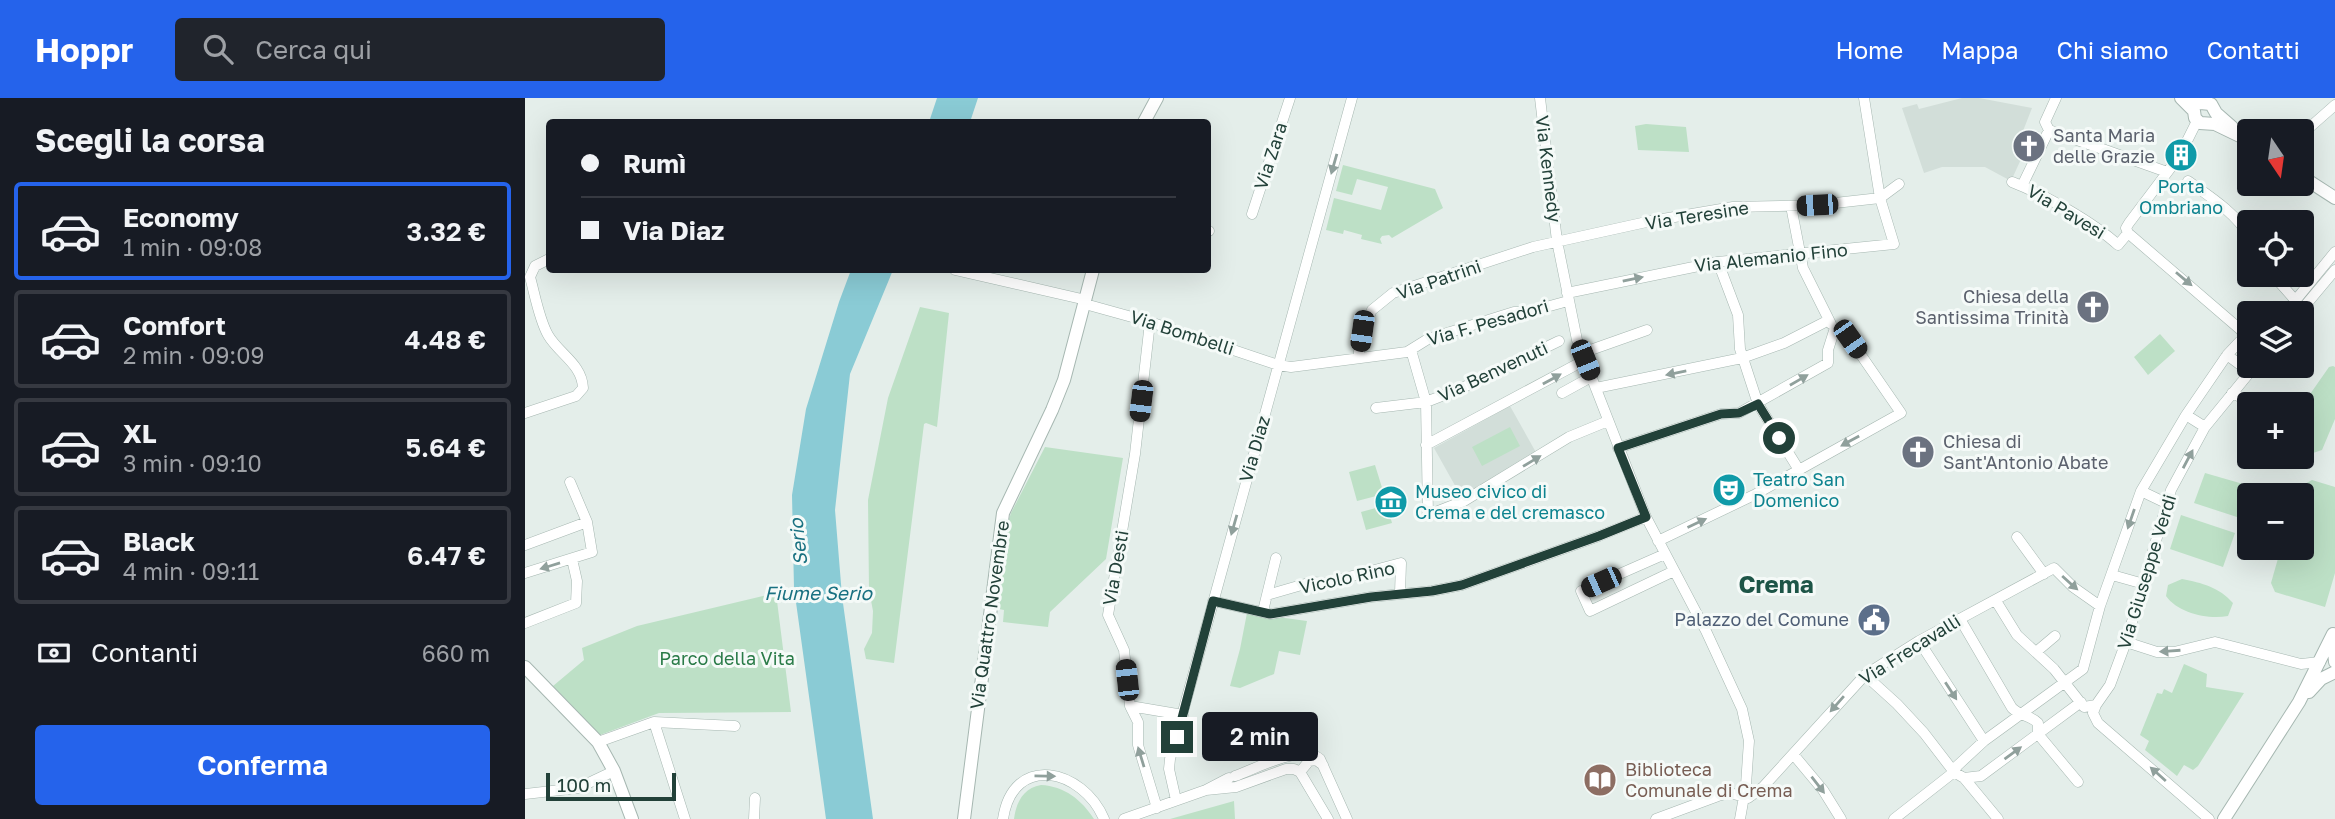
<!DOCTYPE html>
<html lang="it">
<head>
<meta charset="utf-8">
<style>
  :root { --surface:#171b24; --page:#20242c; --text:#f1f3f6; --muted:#9ea1a6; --line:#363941; --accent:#2563eb }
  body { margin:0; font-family:"Golos Text",sans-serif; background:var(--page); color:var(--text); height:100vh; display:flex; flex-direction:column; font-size:26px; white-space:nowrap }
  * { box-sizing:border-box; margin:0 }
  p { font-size:23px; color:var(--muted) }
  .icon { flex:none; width:38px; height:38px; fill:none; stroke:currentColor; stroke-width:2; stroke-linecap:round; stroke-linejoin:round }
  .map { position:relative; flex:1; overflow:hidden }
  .panel { display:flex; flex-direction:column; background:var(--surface); width:525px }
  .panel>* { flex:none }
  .top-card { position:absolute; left:21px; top:21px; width:665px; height:154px; border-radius:7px; box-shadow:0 7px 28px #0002; display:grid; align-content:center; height:154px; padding:0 35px; background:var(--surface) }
  .needle { width:46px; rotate:167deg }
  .buttons { position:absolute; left:1712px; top:21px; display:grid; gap:14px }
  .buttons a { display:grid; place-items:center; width:77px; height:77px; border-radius:7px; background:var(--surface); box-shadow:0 7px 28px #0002; font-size:35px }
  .scale { position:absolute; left:21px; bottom:18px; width:130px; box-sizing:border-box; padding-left:7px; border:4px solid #224139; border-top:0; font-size:19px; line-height:24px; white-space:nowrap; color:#224139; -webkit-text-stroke:5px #f5faf8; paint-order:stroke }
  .end { position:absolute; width:32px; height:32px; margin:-16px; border:9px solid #224139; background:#fff; box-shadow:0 0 0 4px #fff }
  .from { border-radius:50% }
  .bubble { position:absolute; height:49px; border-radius:7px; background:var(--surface); box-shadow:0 7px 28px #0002; font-size:23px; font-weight:600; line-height:49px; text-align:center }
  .car { position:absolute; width:21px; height:42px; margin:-21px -10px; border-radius:9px; box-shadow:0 0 5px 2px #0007; background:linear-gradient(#222 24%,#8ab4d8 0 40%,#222 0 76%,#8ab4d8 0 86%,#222 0) }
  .top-card b { display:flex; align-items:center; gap:24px; height:66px; font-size:26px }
  .top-card b+b { border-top:2px solid var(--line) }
  .top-card i { width:18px; height:18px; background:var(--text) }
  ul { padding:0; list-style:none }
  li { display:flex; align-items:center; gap:21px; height:98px; margin:0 14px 10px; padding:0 21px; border:4px solid var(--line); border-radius:7px }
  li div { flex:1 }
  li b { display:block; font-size:26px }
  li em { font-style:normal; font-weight:600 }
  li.current { border-color:var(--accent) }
  li>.icon { width:63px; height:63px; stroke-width:1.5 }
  h2 { padding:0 35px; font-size:32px; line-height:84px }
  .pay { display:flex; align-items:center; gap:18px; height:77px; padding:0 35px; font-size:26px }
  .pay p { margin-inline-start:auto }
  .cta { display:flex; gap:14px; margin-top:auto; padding:14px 35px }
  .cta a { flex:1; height:80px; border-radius:7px; background:var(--accent); color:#fff; font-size:28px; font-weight:600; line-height:80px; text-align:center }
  header { display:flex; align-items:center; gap:42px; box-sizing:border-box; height:98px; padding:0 35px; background:var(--accent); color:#fff }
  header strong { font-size:33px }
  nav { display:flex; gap:38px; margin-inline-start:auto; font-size:24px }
  .search { width:490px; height:63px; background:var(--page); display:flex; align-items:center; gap:18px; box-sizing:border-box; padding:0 24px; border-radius:7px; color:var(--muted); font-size:26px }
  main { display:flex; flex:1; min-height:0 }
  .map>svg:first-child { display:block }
  .built { fill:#d2ded9 }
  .green { fill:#bde0c6 }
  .water { fill:#8acbd5 }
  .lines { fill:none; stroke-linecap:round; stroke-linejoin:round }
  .minor-casing { stroke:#a6b7b1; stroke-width:11 }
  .tertiary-casing { stroke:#a6b7b1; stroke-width:14 }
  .minor { stroke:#fff; stroke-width:10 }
  .tertiary { stroke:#fff; stroke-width:12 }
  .oneway { fill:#90a09c }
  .route { stroke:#224139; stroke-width:9 }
  .labels { text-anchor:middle; stroke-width:6; stroke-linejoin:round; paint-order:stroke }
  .worship-label { font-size:18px; fill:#5b616d; stroke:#f5faf8; text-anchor:start }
  .street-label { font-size:18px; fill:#224139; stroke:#f5faf8 }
  .culture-label { font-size:18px; fill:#0d838f; stroke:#f5faf8; text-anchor:start }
  .service-label { font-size:18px; fill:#4e5e75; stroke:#f5faf8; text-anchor:end }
  .park-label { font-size:18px; fill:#2a7b48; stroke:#f5faf8 }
  .education-label { font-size:18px; fill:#785e54; stroke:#f5faf8; text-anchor:start }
  .water-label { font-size:19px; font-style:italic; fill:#197181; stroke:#f5faf8 }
  .district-label { font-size:24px; font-weight:bold; fill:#1d5547; stroke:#f5faf8 }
</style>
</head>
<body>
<header>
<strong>Hoppr</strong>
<div class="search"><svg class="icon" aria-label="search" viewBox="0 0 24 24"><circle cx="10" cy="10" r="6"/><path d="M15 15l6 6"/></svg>Cerca qui</div>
<nav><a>Home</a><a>Mappa</a><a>Chi siamo</a><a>Contatti</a></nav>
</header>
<main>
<section class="panel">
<h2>Scegli la corsa</h2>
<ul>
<li class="current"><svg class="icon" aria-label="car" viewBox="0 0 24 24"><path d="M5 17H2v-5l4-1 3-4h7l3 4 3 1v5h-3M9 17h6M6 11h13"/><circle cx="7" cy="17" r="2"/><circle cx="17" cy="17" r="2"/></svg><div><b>Economy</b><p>1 min · 09:08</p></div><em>3.32 €</em></li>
<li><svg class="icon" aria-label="car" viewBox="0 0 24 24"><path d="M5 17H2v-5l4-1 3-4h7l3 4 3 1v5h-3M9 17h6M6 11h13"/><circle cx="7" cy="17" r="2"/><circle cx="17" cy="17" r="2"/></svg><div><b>Comfort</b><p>2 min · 09:09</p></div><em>4.48 €</em></li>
<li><svg class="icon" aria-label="car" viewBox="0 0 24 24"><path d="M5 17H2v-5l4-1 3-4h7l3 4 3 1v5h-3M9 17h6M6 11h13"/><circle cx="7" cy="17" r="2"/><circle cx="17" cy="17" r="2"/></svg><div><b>XL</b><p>3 min · 09:10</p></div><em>5.64 €</em></li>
<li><svg class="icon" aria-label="car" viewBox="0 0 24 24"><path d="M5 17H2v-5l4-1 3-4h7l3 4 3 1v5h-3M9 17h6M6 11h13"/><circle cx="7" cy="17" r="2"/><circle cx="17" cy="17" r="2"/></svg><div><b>Black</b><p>4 min · 09:11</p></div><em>6.47 €</em></li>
</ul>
<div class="pay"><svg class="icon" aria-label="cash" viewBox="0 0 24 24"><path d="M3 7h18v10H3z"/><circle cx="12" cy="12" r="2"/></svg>Contanti<p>660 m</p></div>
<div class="cta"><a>Conferma</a></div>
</section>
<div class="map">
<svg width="1810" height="721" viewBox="0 0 1810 721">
  <rect width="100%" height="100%" fill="#e4eeea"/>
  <path class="built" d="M1437 0H1454L1507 10 1489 56 1497 59 1486 83 1460 69H1417L1399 75 1377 10 1392 6 1394 11Z
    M985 308 1013 358 937 400 909 350Z"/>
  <path class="green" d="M1121 26 1161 29 1164 54 1113 52 1110 28Z
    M818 67 910 91 918 110 867 140 864 137 857 138 855 141 857 146 836 141 837 137 819 132 818 136 801 132 809 100 856 112 863 89 832 81 827 97 811 93Z
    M395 209 424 215 412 329 401 325 399 326 369 565 341 561 339 551 347 535 348 513 344 492 343 402 363 300Z
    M1635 236 1650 253 1623 277 1609 259Z
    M1808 268 1810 269V321L1797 352 1788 355 1776 351V309L1804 269Z
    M985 329 995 348 957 368 947 349Z
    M520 349 598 360 581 461 525 514 523 529 478 524 479 512 474 511 482 427 486 415Z
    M850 367 859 396 832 403 824 374Z
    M1680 375 1725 388 1715 420 1669 405Z
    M1787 382 1810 389V475L1800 509 1750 494 1746 485 1756 450H1776V397H1773L1776 388Z
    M862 407 867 425 841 432 836 414Z
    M1656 417 1710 435 1698 469 1645 451Z
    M1657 481C1677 485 1694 489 1708 505L1703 518C1683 522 1653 515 1641 498L1643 487Z
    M251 495 266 614 134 615 75 637 28 588 59 562 57 550 112 528Z
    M722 515 782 523 775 557 754 553 749 576 715 590 705 588 715 551Z
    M1659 566 1682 576 1681 589 1719 595 1673 668 1668 672 1659 667 1652 678 1620 652 1624 643 1615 637 1632 595 1637 596 1639 591 1647 595Z
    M516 687C539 688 557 702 569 721H489C491 705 498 690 516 687Z
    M709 703 710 721H645Z"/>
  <path class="water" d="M412 0H453L445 24H404Z
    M326 172H368L325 276 310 412 317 498 348 721H301L269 490 267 397 281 311 314 204Z"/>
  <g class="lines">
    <defs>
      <path id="minor" d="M1015 0 1032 143 1052 242 1121 419 1181 533 1217 611 1224 643 1221 687 1215 721
        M1531 0 1520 24 1524 32 1642 74
        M1776 37 1810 7
        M1657 53 1672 23
        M1653 60 1604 125 1601 130 1603 135 1717 233 1718 240
        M1663 83C1684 98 1711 115 1724 138
        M1487 84C1518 96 1568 124 1593 147L1603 135
        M1497 88 1524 32
        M1266 108 1278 170 1306 226
        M727 116 765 0
        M682 133H684
        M1193 164 1213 217 1215 251 1233 306 1274 372
        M430 172 561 202
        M1748 177 1770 202
        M1042 195 1193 164 1369 146 1355 100 1339 0
        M560 206 625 224 753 267 766 269 882 254 903 241 989 214H1003L1043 203
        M1760 215 1810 154
        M1774 215 1810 172
        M625 224 610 356 583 517 599 552 605 608 613 624V647L632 710
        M1718 240 1702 257 1725 274 1730 268
        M886 252 901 304 903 417 939 403 1044 339 1083 323
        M1057 255 1122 232
        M833 260 837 233 847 212 868 195 1008 149 1126 123 1208 109 1292 107 1355 100 1374 86
        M1071 290 1217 260 1259 245 1304 222
        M1037 295 1066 279
        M1707 295 1730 306
        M851 310 901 304 937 290 1034 243
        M0 315 51 298 58 290C57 266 34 256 23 237 14 221 10 197 5 179L10 168 24 161
        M1661 317 1680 329
        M901 347 1060 262
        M1093 350 1196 316 1214 315 1303 265V252L1309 233
        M1616 393 1641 405
        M1492 439 1519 476
        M1133 443 1229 397 1376 315 1325 241 1309 233
        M0 447 62 424
        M1140 456 1056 493 1065 513 1149 473
        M0 475 67 454 62 424 45 384
        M1587 477 1619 486
        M742 497 787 484 801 485 876 465 875 495
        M688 503 745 516 846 499 907 493 937 487 1074 438 1121 419
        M1471 503 1492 537 1529 571 1559 609 1571 607
        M738 513 751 460
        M1435 521 1487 610C1495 618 1505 617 1513 625V636L1553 684
        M0 525 51 505 52 483 47 461
        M1394 543 1459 643
        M1601 544 1632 554H1649L1690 544 1776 566 1795 564
        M1511 554 1530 538
        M1340 577 1372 606 1399 635 1429 674 1439 680 1456 678 1556 604
        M605 608 658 617
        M129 624 160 721
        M73 644 129 624 210 628
        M1268 656 1298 692 1316 721
        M775 674 784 663 791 662 798 667
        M710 678C730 671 778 645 795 661L822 721
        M1439 680 1473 721
        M681 692 711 689 761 671H769L775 674 803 721
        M0 696 53 690 89 673
        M651 702 644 671 645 661 827 0
        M229 721 230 700
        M478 721C488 654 558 671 579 721
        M599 721 681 692 704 680
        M1131 721 1193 698 1205 695 1223 700 1238 689 1340 577 1394 543 1529 470 1548 489 1575 508
        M1369 721 1429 674 1432 668 1459 643 1558 571 1575 508 1616 393 1661 317 1702 257
        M1684 721 1573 625 1568 615 1571 607 1585 587 1601 544 1646 392 1680 329 1725 274"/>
      <path id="tertiary" d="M1656 0 1669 13 1670 20 1675 25 1690 26 1721 41
        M1667 0 1675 5 1686 6 1691 15 1707 29
        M619 24 632 0
        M1776 78 1810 100
        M1808 541 1810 564
        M0 569 73 644 89 673 107 721
        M1784 594 1796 581 1810 574
        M439 721 478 415 527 312 539 282 568 172
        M1699 721 1774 604 1808 536"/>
    </defs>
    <use href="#minor" class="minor-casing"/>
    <use href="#tertiary" class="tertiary-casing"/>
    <use href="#minor" class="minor"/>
    <use href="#tertiary" class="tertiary"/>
  </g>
  <defs><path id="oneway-solid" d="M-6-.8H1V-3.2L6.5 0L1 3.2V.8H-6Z" transform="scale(1.75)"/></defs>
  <g class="oneway">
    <use href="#oneway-solid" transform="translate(809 66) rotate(106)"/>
    <use href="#oneway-solid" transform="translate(1108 181) rotate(-12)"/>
    <use href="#oneway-solid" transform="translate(1659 181) rotate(40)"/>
    <use href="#oneway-solid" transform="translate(1151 275) rotate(169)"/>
    <use href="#oneway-solid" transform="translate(1027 281) rotate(-29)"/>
    <use href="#oneway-solid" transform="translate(1274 282) rotate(-30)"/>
    <use href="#oneway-solid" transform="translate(1325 343) rotate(151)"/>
    <use href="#oneway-solid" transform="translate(1663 361) rotate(-62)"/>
    <use href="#oneway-solid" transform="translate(1007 363) rotate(-31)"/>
    <use href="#oneway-solid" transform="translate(1606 421) rotate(109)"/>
    <use href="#oneway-solid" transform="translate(1172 425) rotate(-25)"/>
    <use href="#oneway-solid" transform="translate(709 427) rotate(106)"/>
    <use href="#oneway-solid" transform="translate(25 468) rotate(163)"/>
    <use href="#oneway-solid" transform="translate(1545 485) rotate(42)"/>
    <use href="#oneway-solid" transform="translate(1645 553) rotate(176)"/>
    <use href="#oneway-solid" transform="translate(1426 593) rotate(57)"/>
    <use href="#oneway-solid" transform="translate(1312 606) rotate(131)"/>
    <use href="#oneway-solid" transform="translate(1488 655) rotate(-36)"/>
    <use href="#oneway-solid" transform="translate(616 659) rotate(-107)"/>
    <use href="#oneway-solid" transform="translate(1633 676) rotate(-138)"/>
    <use href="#oneway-solid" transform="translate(520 678) rotate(1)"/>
    <use href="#oneway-solid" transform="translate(1293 687) rotate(52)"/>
  </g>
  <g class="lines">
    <path class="route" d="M652 639 688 503 745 516 846 499 907 493 937 487 1074 438 1121 419 1093 350 1196 316 1214 315 1233 306 1254 340"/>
  </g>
  <defs>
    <symbol id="church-disc" viewBox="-11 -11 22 22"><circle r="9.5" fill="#6b7280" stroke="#f5faf8"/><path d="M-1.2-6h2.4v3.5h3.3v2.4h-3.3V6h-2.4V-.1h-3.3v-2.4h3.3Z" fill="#fff"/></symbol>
    <symbol id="building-disc" viewBox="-11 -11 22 22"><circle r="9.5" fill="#0f9aa8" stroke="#f5faf8"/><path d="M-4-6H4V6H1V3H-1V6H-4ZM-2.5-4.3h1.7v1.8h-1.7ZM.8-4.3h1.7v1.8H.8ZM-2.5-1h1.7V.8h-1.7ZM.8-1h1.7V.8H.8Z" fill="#fff"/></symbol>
    <symbol id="theatre-disc" viewBox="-11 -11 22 22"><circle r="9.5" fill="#0f9aa8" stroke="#f5faf8"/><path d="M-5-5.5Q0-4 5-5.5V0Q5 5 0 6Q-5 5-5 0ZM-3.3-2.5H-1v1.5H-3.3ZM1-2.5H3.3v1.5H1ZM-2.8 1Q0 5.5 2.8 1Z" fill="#fff"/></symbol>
    <symbol id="museum-disc" viewBox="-11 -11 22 22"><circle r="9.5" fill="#0f9aa8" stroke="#f5faf8"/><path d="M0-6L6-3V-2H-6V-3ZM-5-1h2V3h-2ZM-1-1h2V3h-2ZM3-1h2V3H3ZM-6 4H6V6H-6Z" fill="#fff"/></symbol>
    <symbol id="civic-disc" viewBox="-11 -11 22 22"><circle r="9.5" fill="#5c6f8a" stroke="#f5faf8"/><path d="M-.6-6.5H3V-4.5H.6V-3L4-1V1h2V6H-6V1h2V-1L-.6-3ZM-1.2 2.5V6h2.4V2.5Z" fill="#fff"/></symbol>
    <symbol id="library-disc" viewBox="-11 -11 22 22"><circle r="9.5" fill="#8d6e63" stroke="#f5faf8"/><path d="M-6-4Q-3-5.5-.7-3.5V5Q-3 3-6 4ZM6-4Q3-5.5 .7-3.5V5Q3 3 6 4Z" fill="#fff"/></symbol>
  </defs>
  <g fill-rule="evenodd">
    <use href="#church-disc" x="1485" y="29" width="38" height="38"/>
    <use href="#building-disc" x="1637" y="38" width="38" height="38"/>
    <use href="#church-disc" x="1549" y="190" width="38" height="38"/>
    <use href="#church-disc" x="1374" y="335" width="38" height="38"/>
    <use href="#theatre-disc" x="1185" y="373" width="38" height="38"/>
    <use href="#museum-disc" x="847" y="385" width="38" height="38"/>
    <use href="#civic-disc" x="1330" y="503" width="38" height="38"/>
    <use href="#library-disc" x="1056" y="663" width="38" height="38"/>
  </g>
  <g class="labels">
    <g class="worship-label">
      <text x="1528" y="44">Santa Maria<tspan x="1528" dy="21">delle Grazie</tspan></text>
      <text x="1544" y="205" text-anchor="end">Chiesa della<tspan x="1544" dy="21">Santissima Trinità</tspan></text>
      <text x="1418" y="350">Chiesa di<tspan x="1418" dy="21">Sant'Antonio Abate</tspan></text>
    </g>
    <g class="street-label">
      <text transform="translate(746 58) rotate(-72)" y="6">Via Zara</text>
      <text transform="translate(1023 71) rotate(83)" y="6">Via Kennedy</text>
      <text transform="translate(1541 114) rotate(31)" y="6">Via Pavesi</text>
      <text transform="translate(1172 118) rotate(-9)" y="6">Via Teresine</text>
      <text transform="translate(1246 160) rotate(-6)" y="6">Via Alemanio Fino</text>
      <text transform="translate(914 182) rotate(-19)" y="6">Via Patrini</text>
      <text transform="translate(963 225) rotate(-16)" y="6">Via F. Pesadori</text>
      <text transform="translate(657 235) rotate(18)" y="6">Via Bombelli</text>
      <text transform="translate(968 274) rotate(-25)" y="6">Via Benvenuti</text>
      <text transform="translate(730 351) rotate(-74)" y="6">Via Diaz</text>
      <text transform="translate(591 470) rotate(-80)" y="6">Via Desti</text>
      <text transform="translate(1622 474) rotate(-73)" y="6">Via Giuseppe Verdi</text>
      <text transform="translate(822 480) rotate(-12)" y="6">Vicolo Rino</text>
      <text transform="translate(465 517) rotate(-82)" y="6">Via Quattro Novembre</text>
      <text transform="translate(1385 552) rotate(-32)" y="6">Via Frecavalli</text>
    </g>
    <g class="culture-label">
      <text x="1656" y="95" text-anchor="middle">Porta<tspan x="1656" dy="21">Ombriano</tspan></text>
      <text x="1228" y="388">Teatro San<tspan x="1228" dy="21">Domenico</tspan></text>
      <text x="890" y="400">Museo civico di<tspan x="890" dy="21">Crema e del cremasco</tspan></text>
    </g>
    <g class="service-label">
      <text x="1324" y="528">Palazzo del Comune</text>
    </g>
    <g class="park-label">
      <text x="202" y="567">Parco della Vita</text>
    </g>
    <g class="education-label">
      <text x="1100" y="678">Biblioteca<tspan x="1100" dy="21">Comunale di Crema</tspan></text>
    </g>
    <g class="water-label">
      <text transform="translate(273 444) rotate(-96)" y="7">Serio</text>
      <text x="293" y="502">Fiume Serio</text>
    </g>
    <g class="district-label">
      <text x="1251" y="495">Crema</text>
    </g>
  </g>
</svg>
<div class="buttons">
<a><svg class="needle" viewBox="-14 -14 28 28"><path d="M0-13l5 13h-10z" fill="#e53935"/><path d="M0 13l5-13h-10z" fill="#9ea1a6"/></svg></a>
<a><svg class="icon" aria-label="locate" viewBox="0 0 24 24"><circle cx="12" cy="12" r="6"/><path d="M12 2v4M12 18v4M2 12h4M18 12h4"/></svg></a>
<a><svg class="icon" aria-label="layers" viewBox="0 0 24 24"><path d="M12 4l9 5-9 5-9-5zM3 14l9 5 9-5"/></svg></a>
<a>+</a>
<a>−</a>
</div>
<div class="scale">100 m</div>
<i class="end from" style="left:1254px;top:340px"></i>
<i class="end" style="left:652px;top:639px"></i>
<div class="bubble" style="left:677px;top:614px;width:116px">2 min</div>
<i class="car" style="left:1292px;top:107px;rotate:267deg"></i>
<i class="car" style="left:837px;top:233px;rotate:188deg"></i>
<i class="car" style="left:1325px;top:241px;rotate:145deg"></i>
<i class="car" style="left:1060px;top:262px;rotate:158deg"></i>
<i class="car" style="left:616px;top:303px;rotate:187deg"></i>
<i class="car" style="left:1076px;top:484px;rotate:246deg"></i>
<i class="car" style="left:602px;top:582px;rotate:354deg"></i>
<div class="top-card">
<b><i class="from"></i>Rumì</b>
<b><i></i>Via Diaz</b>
</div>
</div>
</main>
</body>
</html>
